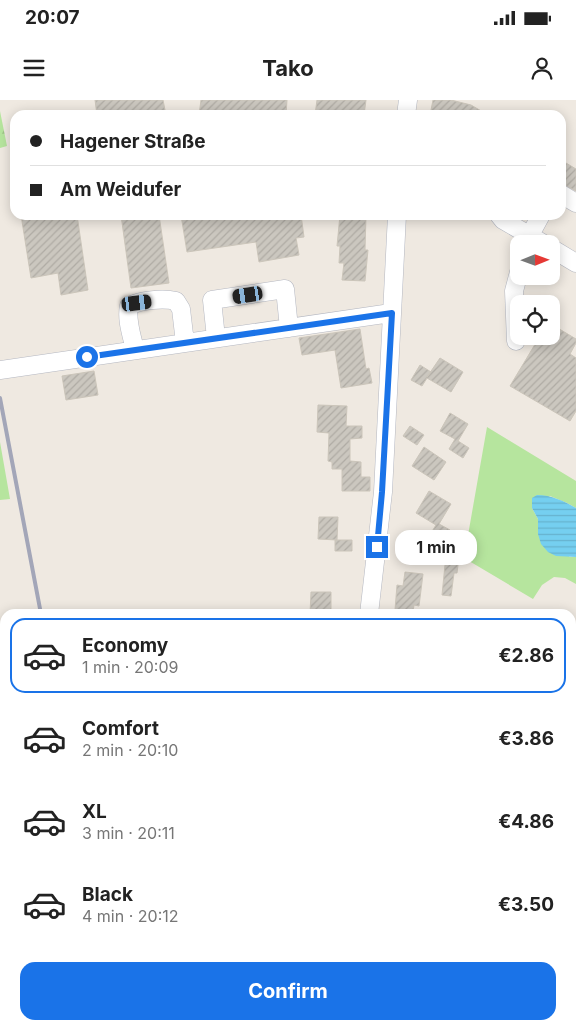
<!DOCTYPE html>
<html lang="en">
<head>
<meta charset="utf-8">
<style>
  :root { --surface:#fff; --page:#f6f6f6; --text:#222; --muted:#767676; --line:#e0e0e0; --accent:#1a73e8 }
  body { margin:0; font-family:Inter,sans-serif; background:var(--page); color:var(--text); height:100vh; display:flex; flex-direction:column; font-size:19px; white-space:nowrap }
  * { box-sizing:border-box; margin:0 }
  p { font-size:16px; color:var(--muted) }
  .icon { flex:none; width:28px; height:28px; fill:none; stroke:currentColor; stroke-width:2; stroke-linecap:round; stroke-linejoin:round }
  .map { position:relative; flex:1; overflow:hidden }
  .side { position:absolute; left:0px; top:509px; width:576px; height:421px; display:flex; flex-direction:column; background:var(--surface); border-radius:15px 15px 0 0; box-shadow:0 2px 12px #0003 }
  .side>* { flex:none }
  .banner { position:absolute; left:10px; top:10px; width:556px; height:110px; border-radius:15px; box-shadow:0 2px 12px #0003; display:grid; align-content:center; height:110px; padding:0 20px; background:var(--surface) }
  .needle { width:32px; rotate:89deg }
  .buttons { position:absolute; left:510px; top:135px; display:grid; gap:10px }
  .buttons a { display:grid; place-items:center; width:50px; height:50px; border-radius:10px; background:var(--surface); box-shadow:0 2px 12px #0003; font-size:25px }
  .end { position:absolute; width:22px; height:22px; margin:-11px; border:6px solid #1a73e8; background:#fff; box-shadow:0 0 0 2px #fff }
  .from { border-radius:50% }
  .bubble { position:absolute; height:35px; border-radius:15px; background:var(--surface); box-shadow:0 2px 12px #0003; font-size:16px; font-weight:700; line-height:35px; text-align:center }
  .car { position:absolute; width:15px; height:30px; margin:-15px -8px; border-radius:6px; box-shadow:0 0 4px 1px #0007; background:linear-gradient(#222 24%,#8ab4d8 0 40%,#222 0 76%,#8ab4d8 0 86%,#222 0) }
  .banner b { display:flex; align-items:center; gap:18px; height:48px; font-size:19px }
  .banner b+b { border-top:1px solid var(--line) }
  .banner i { width:12px; height:12px; background:var(--text) }
  ul { padding:9px 0 0; list-style:none }
  li { display:flex; align-items:center; gap:15px; height:75px; margin:0 10px 8px; padding:0 10px; border:2px solid transparent; border-radius:15px }
  li div { flex:1 }
  li b { display:block; font-size:19px }
  li em { font-style:normal; font-weight:700 }
  li.active { border-color:var(--accent) }
  li>.icon { width:45px; height:45px; stroke-width:1.5 }
  .cta { display:flex; gap:10px; margin-top:auto; padding:10px 20px }
  .cta a { flex:1; height:58px; border-radius:15px; background:var(--accent); color:#fff; font-size:20px; font-weight:700; line-height:58px; text-align:center }
  .status { display:flex; justify-content:space-between; align-items:center; height:35px; padding:0 25px; background:var(--surface); direction:ltr }
  .status svg { height:14px; fill:currentColor }
  header { display:flex; justify-content:space-between; align-items:center; height:65px; padding:0 20px; background:var(--surface); font-size:22px; font-weight:700 }
  .map>svg:first-child { display:block }
  .grass { fill:#b6e59e }
  .forest { fill:url(#forest-firs) }
  .water { fill:url(#water-rules) }
  .building { fill:url(#building-hatch); stroke:#cbc5ba }
  .lines { fill:none; stroke-linecap:round; stroke-linejoin:round }
  .minor-casing { stroke:#b4b7c1; stroke-width:19 }
  .minor { stroke:#fff; stroke-width:18 }
  .rail { stroke:#a3a6b8; stroke-width:4 }
  .route { stroke:#1a73e8; stroke-width:6 }
</style>
</head>
<body>
<div class="status"><b>20:07</b><svg viewBox="0 0 49 12"><path d="M0 12V9h3v3zM5 12V6h3v6zM10 12V3h3v9zM15 12V0h3v12zM26 1h20v11H26zM47 4h2v5h-2z"/></svg></div>
<header><svg class="icon" aria-label="menu" viewBox="0 0 24 24"><path d="M4 6h16M4 12h16M4 18h16"/></svg>Tako<svg class="icon" aria-label="person" viewBox="0 0 24 24"><circle cx="12" cy="8" r="4"/><path d="M4 21q1-7 8-7t8 7"/></svg></header>
<div class="map">
<svg width="576" height="929" viewBox="0 0 576 929">
  <defs>
    <pattern id="forest-firs" width="22" height="20" patternUnits="userSpaceOnUse" patternTransform="scale(1.25)"><rect width="22" height="20" fill="#b6e59e"/><path d="M5 1l3.5 6h-7zM16 11l3.5 6h-7z" fill="#9dc588"/></pattern>
    <pattern id="water-rules" width="6" height="5" patternUnits="userSpaceOnUse" patternTransform="scale(1.25)"><rect width="6" height="5" fill="#75cff0"/><path d="M0 2.5h6" fill="none" stroke="#66b2ce"/></pattern>
    <pattern id="building-hatch" width="6" height="6" patternUnits="userSpaceOnUse" patternTransform="scale(1.25)"><rect width="6" height="6" fill="#cbc7bf"/><path d="M-1 1l2-2M0 6l6-6M5 7l2-2" fill="none" stroke="#afaba4"/></pattern>
  </defs>
  <rect width="100%" height="100%" fill="#efe9e1"/>
  <path class="grass" d="M487 327 576 381V408L567 403 550 396 532 408 538 419V434L570 457H576V484L565 478 554 477 542 485 533 499 464 458Z
    M0 342 10 399 0 400Z"/>
  <path class="forest" d="M0 11 7 46 0 48Z
    M571 759 576 762V868L571 865Z"/>
  <path class="water" d="M537 395C551 395 564 401 576 408V457L556 456 548 452 541 444 538 434V419L532 408V398Z"/>
  <path class="building" d="M95 0H163L166 15H97Z
    M201 0H287L286 15H199Z
    M317 0H366L364 15H315Z
    M433 0H451L471 5 488 15H430Z
    M561 60 576 69V91L561 83Z
    M21 115H77L88 190 61 195 58 173 31 178Z
    M121 115H159L169 183 131 188Z
    M181 115H301L304 137 296 138 299 155 259 162 256 142 187 152Z
    M340 115H366L365 150H368L365 181 342 180 344 163H339L340 146H337Z
    M551 224 576 239V243L570 254 576 258V311L570 321 510 286 540 236H551Z
    M360 229 366 269 369 268 372 283 341 288 335 250 302 255 299 238Z
    M440 258 463 272 451 292 427 278 422 286 411 280 420 265 431 272 427 277Z
    M94 271 98 295 66 300 62 276Z
    M318 305 347 306 346 326H362V338L350 339V361L361 362V377H370V391H342V369H332V362L328 361 329 333 317 332Z
    M450 313 468 324 458 341 469 348 463 358 449 349 455 339 440 331Z
    M410 326 424 335 417 345 403 336Z
    M424 347 446 362 434 380 412 366Z
    M429 391 451 404 439 424 450 430 445 441 431 433 436 425 416 413Z
    M319 417H338L337 440 318 439Z
    M335 440H352V451H335Z
    M446 455 459 457 457 473H454L451 496 442 495Z
    M405 472 423 474 419 506 414 505 413 512 395 510 397 485 403 486Z
    M311 492H331V514H310Z"/>
  <g class="lines">
    <defs>
      <path id="minor" d="M406 15 408 0
        M561 94 576 103
        M499 115 503 120 544 144
        M530 135 541 115
        M551 148 576 163
        M216 238 212 200 285 189 289 228
        M516 241 514 191 519 172
        M135 250C132 236 126 220 129 206 141 200 163 198 176 201L181 209 185 243
        M0 270 391 213
        M369 514 383 392 397 115
        M461 925 462 929
        M0 927 144 929"/>
    </defs>
    <use href="#minor" class="minor-casing"/>
    <use href="#minor" class="minor"/>
    <path class="rail" d="M0 298 41 514
      M118 925 119 929"/>
  </g>
  <g class="lines">
    <path class="route" d="M87 257 392 213 382 392 377 447"/>
  </g>
</svg>
<div class="buttons">
<a><svg class="needle" viewBox="-14 -14 28 28"><path d="M0-13l5 13h-10z" fill="#e53935"/><path d="M0 13l5-13h-10z" fill="#767676"/></svg></a>
<a><svg class="icon" aria-label="locate" viewBox="0 0 24 24"><circle cx="12" cy="12" r="6"/><path d="M12 2v4M12 18v4M2 12h4M18 12h4"/></svg></a>
</div>
<i class="end from" style="left:87px;top:257px"></i>
<i class="end" style="left:377px;top:447px"></i>
<div class="bubble" style="left:395px;top:430px;width:82px">1 min</div>
<i class="car" style="left:248px;top:195px;rotate:261deg"></i>
<i class="car" style="left:137px;top:203px;rotate:83deg"></i>
<div class="banner">
<b><i class="from"></i>Hagener Straße</b>
<b><i></i>Am Weidufer</b>
</div>
<section class="side">
<ul>
<li class="active"><svg class="icon" aria-label="car" viewBox="0 0 24 24"><path d="M5 17H2v-5l4-1 3-4h7l3 4 3 1v5h-3M9 17h6M6 11h13"/><circle cx="7" cy="17" r="2"/><circle cx="17" cy="17" r="2"/></svg><div><b>Economy</b><p>1 min · 20:09</p></div><em>€2.86</em></li>
<li><svg class="icon" aria-label="car" viewBox="0 0 24 24"><path d="M5 17H2v-5l4-1 3-4h7l3 4 3 1v5h-3M9 17h6M6 11h13"/><circle cx="7" cy="17" r="2"/><circle cx="17" cy="17" r="2"/></svg><div><b>Comfort</b><p>2 min · 20:10</p></div><em>€3.86</em></li>
<li><svg class="icon" aria-label="car" viewBox="0 0 24 24"><path d="M5 17H2v-5l4-1 3-4h7l3 4 3 1v5h-3M9 17h6M6 11h13"/><circle cx="7" cy="17" r="2"/><circle cx="17" cy="17" r="2"/></svg><div><b>XL</b><p>3 min · 20:11</p></div><em>€4.86</em></li>
<li><svg class="icon" aria-label="car" viewBox="0 0 24 24"><path d="M5 17H2v-5l4-1 3-4h7l3 4 3 1v5h-3M9 17h6M6 11h13"/><circle cx="7" cy="17" r="2"/><circle cx="17" cy="17" r="2"/></svg><div><b>Black</b><p>4 min · 20:12</p></div><em>€3.50</em></li>
</ul>
<div class="cta"><a>Confirm</a></div>
</section>
</div>
</body>
</html>
